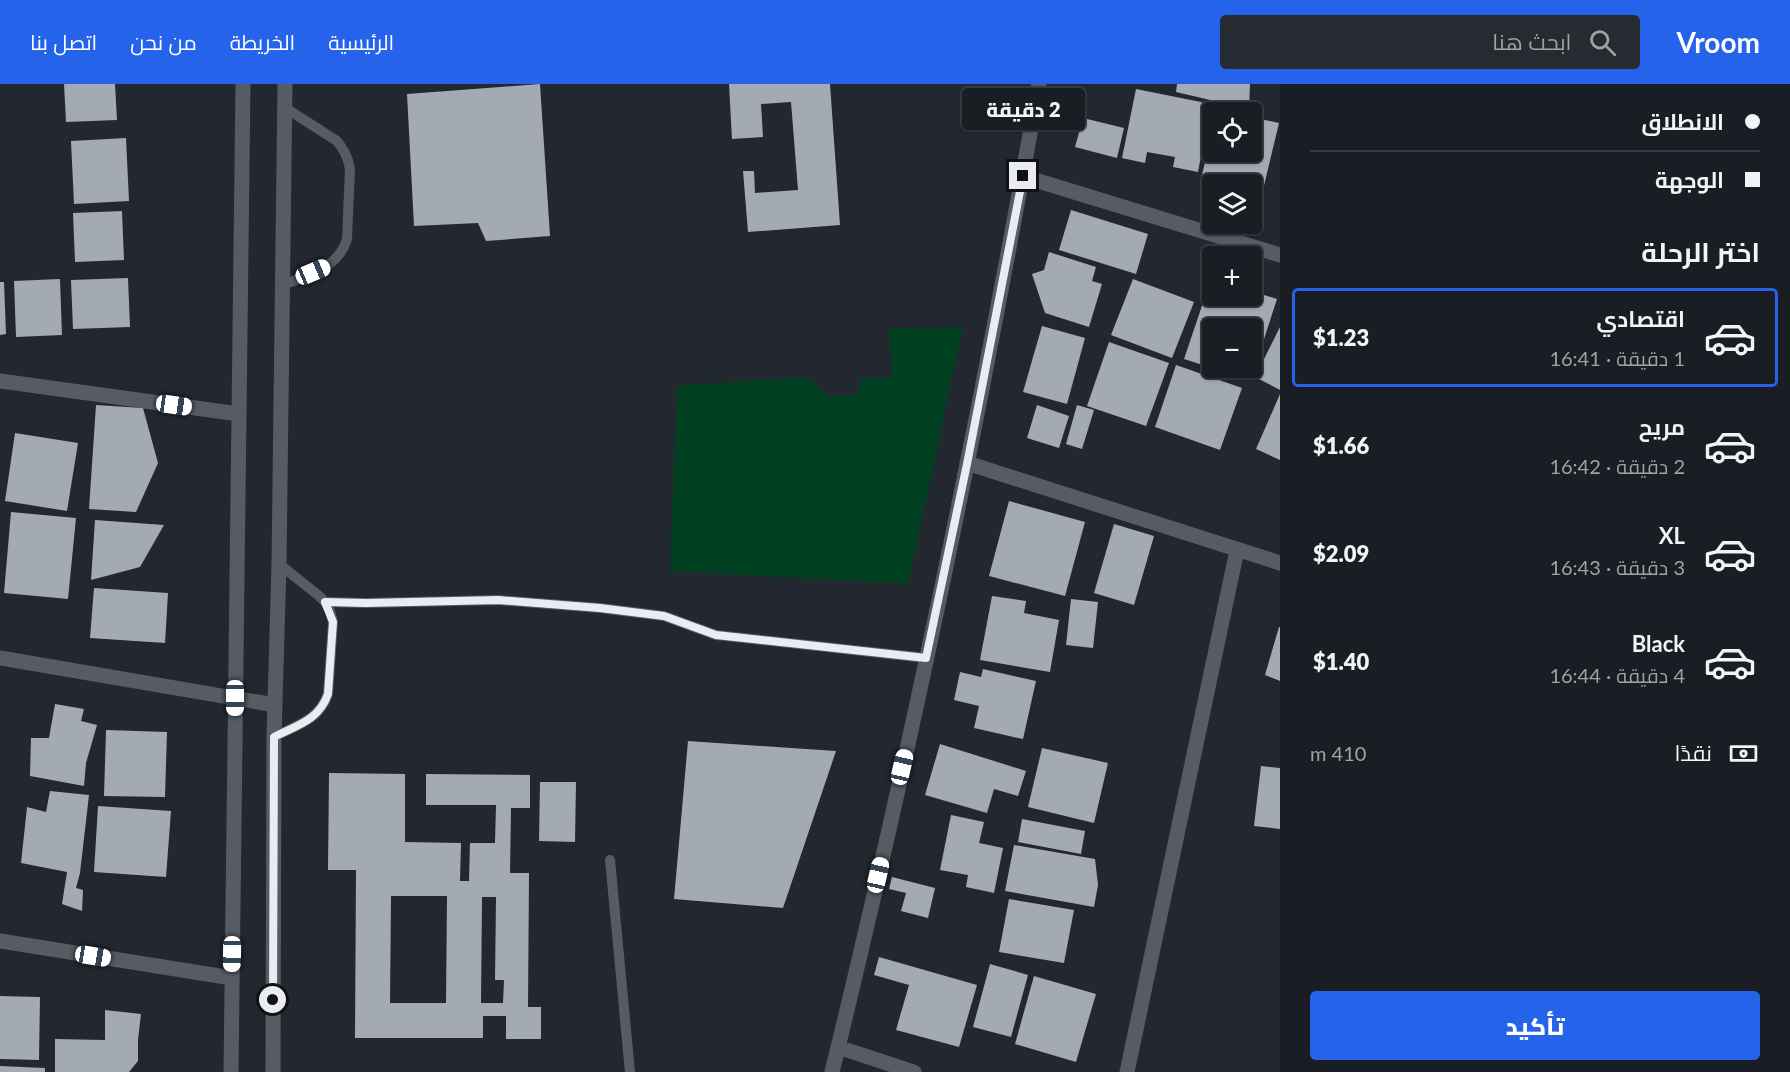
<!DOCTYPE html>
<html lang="ar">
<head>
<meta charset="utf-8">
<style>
  :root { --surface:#1a1d23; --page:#272a30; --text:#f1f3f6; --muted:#9fa2a6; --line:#383b41; --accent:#2563eb }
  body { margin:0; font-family:Lato,Cairo,sans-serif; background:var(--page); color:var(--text); direction:rtl; height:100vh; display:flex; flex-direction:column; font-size:22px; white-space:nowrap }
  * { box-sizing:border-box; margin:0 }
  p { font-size:20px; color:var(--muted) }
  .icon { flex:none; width:33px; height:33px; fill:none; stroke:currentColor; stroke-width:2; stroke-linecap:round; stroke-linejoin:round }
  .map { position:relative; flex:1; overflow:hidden; direction:ltr }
  .sheet { display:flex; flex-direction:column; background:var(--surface); width:510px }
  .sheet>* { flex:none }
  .banner { display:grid; align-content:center; height:132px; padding:0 30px; background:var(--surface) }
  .buttons { position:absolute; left:1202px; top:18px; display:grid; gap:12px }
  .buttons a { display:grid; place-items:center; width:60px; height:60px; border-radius:6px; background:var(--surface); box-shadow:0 2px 4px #0004,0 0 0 2px var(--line); font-size:30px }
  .end { position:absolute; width:27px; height:27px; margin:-14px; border:8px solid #e9ecf1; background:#111; box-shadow:0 0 0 3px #111 }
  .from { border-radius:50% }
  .bubble { position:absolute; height:42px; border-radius:6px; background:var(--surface); box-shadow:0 2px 4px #0004,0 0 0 2px var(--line); font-size:20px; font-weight:800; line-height:42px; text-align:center; direction:rtl }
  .car { position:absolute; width:18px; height:36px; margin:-18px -9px; border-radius:8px; box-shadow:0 0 4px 2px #0007; background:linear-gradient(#fff 24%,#345 0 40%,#fff 0 76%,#345 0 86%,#fff 0) }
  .banner b { display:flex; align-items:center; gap:21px; height:57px; font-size:22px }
  .banner b+b { border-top:2px solid var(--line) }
  .banner i { width:15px; height:15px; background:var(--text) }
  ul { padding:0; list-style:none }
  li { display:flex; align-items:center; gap:18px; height:99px; margin:0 12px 9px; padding:0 18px; border:3px solid transparent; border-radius:6px }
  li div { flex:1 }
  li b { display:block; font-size:22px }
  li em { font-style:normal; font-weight:800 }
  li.selected { border-color:var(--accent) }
  li>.icon { width:54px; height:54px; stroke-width:1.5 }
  h2 { padding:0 30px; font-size:27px; line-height:72px }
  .pay { display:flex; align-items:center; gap:15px; height:66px; padding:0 30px; font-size:22px }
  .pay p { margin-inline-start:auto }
  .cta { display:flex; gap:12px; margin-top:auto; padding:12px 30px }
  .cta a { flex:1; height:69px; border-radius:6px; background:var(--accent); color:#fff; font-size:24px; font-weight:800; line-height:69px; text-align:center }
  header { display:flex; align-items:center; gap:36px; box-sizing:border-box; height:84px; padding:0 30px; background:var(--accent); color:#fff }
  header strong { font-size:28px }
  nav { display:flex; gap:33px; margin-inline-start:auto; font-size:21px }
  .search { width:420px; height:54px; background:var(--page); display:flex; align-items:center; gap:15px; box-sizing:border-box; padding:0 21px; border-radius:6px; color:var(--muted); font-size:22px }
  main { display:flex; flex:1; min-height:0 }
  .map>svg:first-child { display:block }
  .green { fill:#003f20 }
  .building { fill:#a4aab3; fill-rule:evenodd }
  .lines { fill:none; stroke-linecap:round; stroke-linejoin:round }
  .lane { stroke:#575c64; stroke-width:10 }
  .street { stroke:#575c64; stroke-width:15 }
  .route { stroke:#e9ecf1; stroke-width:8 }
</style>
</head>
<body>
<header>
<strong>Vroom</strong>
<div class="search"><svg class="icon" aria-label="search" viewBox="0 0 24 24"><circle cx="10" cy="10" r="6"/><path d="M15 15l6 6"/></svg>ابحث هنا</div>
<nav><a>الرئيسية</a><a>الخريطة</a><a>من نحن</a><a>اتصل بنا</a></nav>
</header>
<main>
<section class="sheet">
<div class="banner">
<b><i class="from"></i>الانطلاق</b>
<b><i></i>الوجهة</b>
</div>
<h2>اختر الرحلة</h2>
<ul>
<li class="selected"><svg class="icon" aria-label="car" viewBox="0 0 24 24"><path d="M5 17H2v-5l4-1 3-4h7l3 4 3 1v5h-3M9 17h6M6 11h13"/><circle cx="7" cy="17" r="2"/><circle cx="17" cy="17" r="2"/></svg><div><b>اقتصادي</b><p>1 دقيقة · 16:41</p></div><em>$1.23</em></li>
<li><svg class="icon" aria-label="car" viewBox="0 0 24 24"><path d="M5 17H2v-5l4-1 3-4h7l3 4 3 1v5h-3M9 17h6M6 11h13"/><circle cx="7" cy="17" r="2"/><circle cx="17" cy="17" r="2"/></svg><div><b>مريح</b><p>2 دقيقة · 16:42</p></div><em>$1.66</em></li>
<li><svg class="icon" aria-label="car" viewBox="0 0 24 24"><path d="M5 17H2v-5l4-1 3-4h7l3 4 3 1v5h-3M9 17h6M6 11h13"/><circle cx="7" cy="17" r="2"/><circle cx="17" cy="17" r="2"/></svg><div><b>XL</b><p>3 دقيقة · 16:43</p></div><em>$2.09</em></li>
<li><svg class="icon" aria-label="car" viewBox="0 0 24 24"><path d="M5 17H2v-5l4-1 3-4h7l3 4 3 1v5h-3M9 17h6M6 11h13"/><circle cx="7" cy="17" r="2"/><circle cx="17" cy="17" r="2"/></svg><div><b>Black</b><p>4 دقيقة · 16:44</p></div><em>$1.40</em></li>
</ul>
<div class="pay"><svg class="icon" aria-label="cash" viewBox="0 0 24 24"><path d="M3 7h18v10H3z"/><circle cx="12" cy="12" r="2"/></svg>نقدًا<p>410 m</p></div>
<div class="cta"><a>تأكيد</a></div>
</section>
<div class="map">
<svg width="1280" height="988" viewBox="0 0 1280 988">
  <rect width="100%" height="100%" fill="#23272f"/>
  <path class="green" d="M963 243 908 500 670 487 677 302 769 295 811 294 828 313 857 310 861 295 892 293 889 244Z"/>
  <path class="building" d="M64 0H115L117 36 66 38Z
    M540 0 550 152 486 157 478 139 414 142 407 10Z
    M729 0H830L840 141 748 148 743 87H754L755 109 798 106 791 18 761 20 763 53 732 55Z
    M1177 0H1250L1249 25 1176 8Z
    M1136 5 1211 20 1198 88 1173 83 1175 73 1147 68 1145 79 1122 74Z
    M1251 33 1279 39 1262 110 1251 107V100H1223L1201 95 1211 54 1212 68H1251Z
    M1083 34 1124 44 1117 74 1075 63Z
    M126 54 129 117 74 120 71 57Z
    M1071 126 1148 150 1136 190 1059 166Z
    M122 127 124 176 75 178 73 129Z
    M1049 168 1096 183 1092 197 1102 200 1089 243 1045 229 1032 190 1044 186Z
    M1212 192V212H1251V207L1277 215 1254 286 1234 291 1184 275ZM1212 244H1251V284H1212Z
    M128 194 130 243 73 245 71 196Z
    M60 195 62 251 16 253 14 197Z
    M1133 195 1194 218 1172 274 1111 251Z
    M0 198H4L6 250 0 251Z
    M1042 242 1085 254 1067 320 1023 308Z
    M1280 243V306L1255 293Z
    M1109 258 1169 279 1146 342 1087 322Z
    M1176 281 1242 304 1220 366 1155 343Z
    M1280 310V376L1256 365Z
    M96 321 143 324 158 379 136 428 89 425Z
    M1037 321 1069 332 1059 364 1027 354Z
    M1077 321 1094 326 1082 365 1066 360Z
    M15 349 78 359 67 427 5 417Z
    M1009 417 1085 438 1065 512 989 492Z
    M11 428 76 434 68 515 4 509Z
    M95 436 164 441 140 483 91 496Z
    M1114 440 1154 452 1134 521 1094 509Z
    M94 504 168 509 165 559 90 554Z
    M992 512 1026 517 1024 529 1059 536 1050 588 980 576Z
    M1071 515 1098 518 1093 564 1066 561Z
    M1279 543H1280V597L1265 591Z
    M983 585 1036 597 1023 655 974 644 979 622 954 616 960 588 981 593Z
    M55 620 84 625 81 637 97 641 86 679 84 702 30 692 31 654H49Z
    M106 646 167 648 165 713 104 712Z
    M688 657 836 667 783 824 674 815Z
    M940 660 1026 687 1018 712 994 705 987 729 925 711Z
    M1042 664 1108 679 1094 739 1028 723Z
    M1261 682 1280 684V745L1254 742Z
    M329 689 405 690V758L461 759 460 797H469L470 759H495L496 721H426V690L530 691V724H511L510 789H529L528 923H541V955H506V932H483V954H355L356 786H328ZM391 812H447L446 919H390ZM482 813H496L495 896H504L503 919H481Z
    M540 698H576L575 758 539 757Z
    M50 707 89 711 80 789 76 804 83 806 82 827 62 820 67 788 21 779 27 723 46 728Z
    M98 722 171 727 166 793 94 788Z
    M951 731 984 738 979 759 1003 764 994 809 966 803 968 791 940 786Z
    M1022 735 1085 747 1081 770 1018 758Z
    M1014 761 1095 775 1098 801 1094 823 1005 807Z
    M892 793 935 804 928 834 901 827 906 809 889 805Z
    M1009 815 1074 826 1064 879 999 868Z
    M879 873 977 901 959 963 896 946 909 901 874 891Z
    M990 880 1028 891 1011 953 973 943Z
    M1034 892 1096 910 1076 978 1015 960Z
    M0 912 40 913 39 976 0 975Z
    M105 926 141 930 138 956V977L129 988H55V955L105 956Z
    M0 982 45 984V988H0Z"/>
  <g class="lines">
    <path class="lane" d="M283 201C309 190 338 185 347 155L350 85C348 73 344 66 337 57L284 23
      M325 518 366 519 498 516 600 524 664 532 716 551 926 574
      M274 653C297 641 319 636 328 610L333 538 330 527 325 518 318 511 279 480
      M610 776 630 988"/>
    <path class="street" d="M1022 92 1280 171
      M0 297 239 330
      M967 379 1280 479
      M0 574 275 621
      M0 857 232 894
      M838 963 914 988
      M231 988 243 0
      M273 988 274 653 279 480 285 0
      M832 988C912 661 980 331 1039 0
      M1127 988 1237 466"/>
  </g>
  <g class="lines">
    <path class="route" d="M273 916 274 653C298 641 319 636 328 610L333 538 325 518 366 519 498 516 600 524 664 532 716 551 926 574 967 380 1023 92"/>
  </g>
</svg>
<div class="buttons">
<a><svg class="icon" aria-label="locate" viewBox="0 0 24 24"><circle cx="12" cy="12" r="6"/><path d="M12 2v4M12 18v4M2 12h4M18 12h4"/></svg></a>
<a><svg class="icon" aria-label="layers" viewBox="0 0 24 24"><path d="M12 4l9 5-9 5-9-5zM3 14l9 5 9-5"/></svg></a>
<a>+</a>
<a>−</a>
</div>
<i class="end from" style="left:273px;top:916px"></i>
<i class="end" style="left:1023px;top:92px"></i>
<div class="bubble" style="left:962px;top:4px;width:123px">2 دقيقة</div>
<i class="car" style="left:313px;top:188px;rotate:67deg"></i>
<i class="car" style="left:174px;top:321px;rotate:98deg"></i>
<i class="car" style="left:235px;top:614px;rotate:180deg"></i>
<i class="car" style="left:902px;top:683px;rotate:13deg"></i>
<i class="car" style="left:878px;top:791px;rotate:13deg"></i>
<i class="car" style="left:232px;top:870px;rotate:181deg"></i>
<i class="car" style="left:93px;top:872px;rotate:99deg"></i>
</div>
</main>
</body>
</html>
